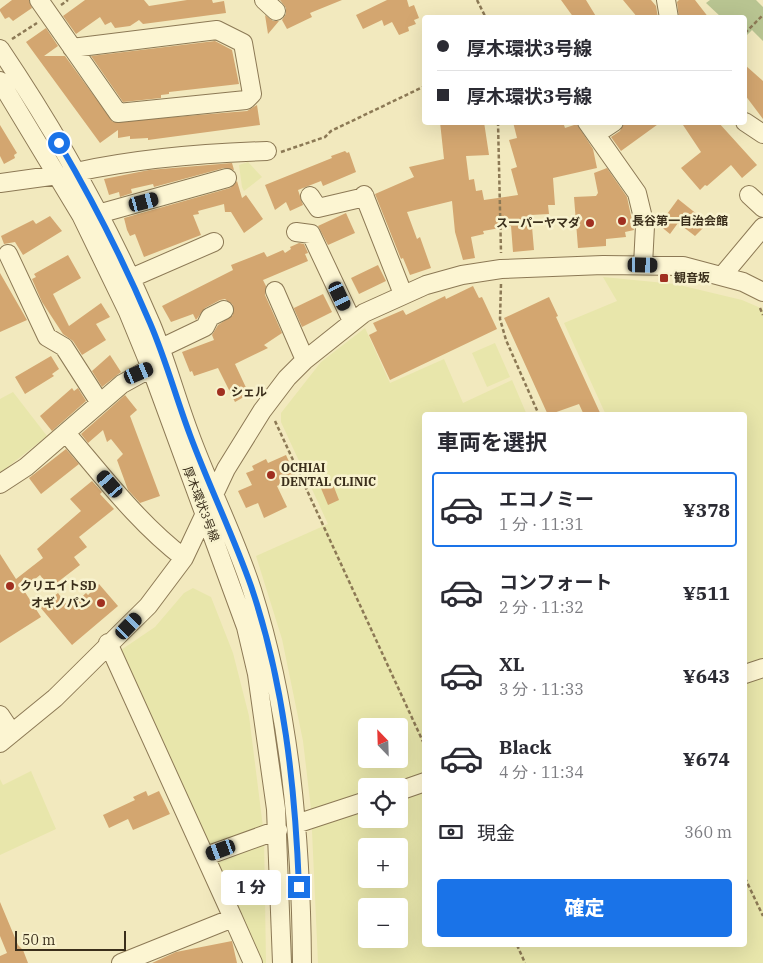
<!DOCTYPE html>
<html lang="ja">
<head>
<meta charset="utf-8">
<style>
  :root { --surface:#fff; --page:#f2f2f3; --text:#2b2b33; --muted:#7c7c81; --line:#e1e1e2; --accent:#1a73e8 }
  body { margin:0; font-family:"IBM Plex Serif","Noto Sans JP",serif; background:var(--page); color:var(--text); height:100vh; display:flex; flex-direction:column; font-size:19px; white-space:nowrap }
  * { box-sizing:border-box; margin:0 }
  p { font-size:16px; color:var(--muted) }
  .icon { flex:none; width:28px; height:28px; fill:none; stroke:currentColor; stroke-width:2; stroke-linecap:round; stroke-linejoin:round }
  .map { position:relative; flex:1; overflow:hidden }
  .details { position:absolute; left:422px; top:412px; width:325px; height:535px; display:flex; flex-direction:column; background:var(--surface); border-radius:5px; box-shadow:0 5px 20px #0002 }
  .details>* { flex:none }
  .guide { position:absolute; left:422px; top:15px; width:325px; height:110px; border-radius:5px; box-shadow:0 5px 20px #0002; display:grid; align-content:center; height:110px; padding:0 15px; background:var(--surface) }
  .needle { width:32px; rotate:337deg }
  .tools { position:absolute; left:358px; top:718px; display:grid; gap:10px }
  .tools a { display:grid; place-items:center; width:50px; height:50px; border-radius:5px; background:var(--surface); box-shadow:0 5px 20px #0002; font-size:25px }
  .scale { position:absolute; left:15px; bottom:12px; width:111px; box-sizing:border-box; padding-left:5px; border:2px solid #3a2e1b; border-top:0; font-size:14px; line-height:18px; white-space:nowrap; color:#3a2e1b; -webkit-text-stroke:4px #f8f2ce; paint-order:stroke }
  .end { position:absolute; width:22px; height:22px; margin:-11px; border:6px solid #1a73e8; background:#fff; box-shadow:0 0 0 2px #fff }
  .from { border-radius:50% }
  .bubble { position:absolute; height:35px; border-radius:5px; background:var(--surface); box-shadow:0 5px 20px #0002; font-size:16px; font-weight:800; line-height:35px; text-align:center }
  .car { position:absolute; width:15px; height:30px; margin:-15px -8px; border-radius:6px; box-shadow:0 0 4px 1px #0007; background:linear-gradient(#222 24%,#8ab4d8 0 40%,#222 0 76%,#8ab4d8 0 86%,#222 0) }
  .guide b { display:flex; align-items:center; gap:18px; height:48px; font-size:19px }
  .guide b+b { border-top:1px solid var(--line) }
  .guide i { width:12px; height:12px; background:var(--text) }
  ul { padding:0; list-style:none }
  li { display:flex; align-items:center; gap:15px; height:75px; margin:0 10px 8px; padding:0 5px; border:2px solid transparent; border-radius:5px }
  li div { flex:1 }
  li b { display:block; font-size:19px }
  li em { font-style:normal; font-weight:800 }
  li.selected { border-color:var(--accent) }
  li>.icon { width:45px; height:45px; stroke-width:1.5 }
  h2 { padding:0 15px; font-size:22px; line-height:60px }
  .pay { display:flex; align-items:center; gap:12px; height:55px; padding:0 15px; font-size:19px }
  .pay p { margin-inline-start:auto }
  .action { display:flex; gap:10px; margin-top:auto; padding:10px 15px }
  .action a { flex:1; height:58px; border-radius:5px; background:var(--accent); color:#fff; font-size:20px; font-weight:800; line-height:58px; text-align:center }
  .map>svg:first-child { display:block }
  .farmland { fill:#e8e6ab; fill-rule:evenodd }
  .cemetery { fill:#b8c491 }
  .building { fill:#d3a670 }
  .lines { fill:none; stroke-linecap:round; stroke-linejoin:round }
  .minor-casing { stroke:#8c7955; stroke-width:20 }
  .path { stroke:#8c7955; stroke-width:2.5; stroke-dasharray:4 2.5; stroke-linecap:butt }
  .minor { stroke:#fcf5d2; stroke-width:18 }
  .route { stroke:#1a73e8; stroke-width:6 }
  .poi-dot { fill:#a02f20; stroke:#f8f2ce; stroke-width:2 }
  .labels { text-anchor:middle; stroke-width:5; stroke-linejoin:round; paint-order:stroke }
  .poi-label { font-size:12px; font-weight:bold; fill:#3a2e1b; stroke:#f8f2ce; text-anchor:start }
  .street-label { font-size:12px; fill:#3a2e1b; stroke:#f8f2ce }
</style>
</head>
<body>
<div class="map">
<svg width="763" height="963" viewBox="0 0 763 963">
  <rect width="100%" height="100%" fill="#f2e9be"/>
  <path class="farmland" d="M248 162 262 177 244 191 242 187 239 165Z
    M603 277 675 284 742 300 763 309V963H318L311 809 303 741 282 639 256 556 328 524 281 422V413L321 362 365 328 390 383 444 359 463 403 512 380 527 415H425V945H745V415H606L564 323 617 301ZM366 726H399V759H366ZM366 786H399V819H366ZM366 846H399V879H366ZM366 906H399V939H366Z
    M495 343 510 377 487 387 472 353Z
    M13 392 47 436 0 473V399Z
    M193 588 211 597 233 653 249 716 264 835 266 963H260L118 652 155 627 184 593Z
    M31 771 56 829 0 855V779L3 785Z"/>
  <path class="cemetery" d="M710 0H756L763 7V41L752 30 745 37V18L721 17 706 3Z"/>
  <path class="building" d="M12 0H29L32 8 13 21 9 17 5 19 0 11V9Z
    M85 0H144L149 6 187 0H212L213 3 224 1 226 13 143 24 139 20 130 26 115 28 111 22 105 25 100 17 76 34 63 16Z
    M280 0H342L310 13 312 17 287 29 282 20 286 14V8Z
    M387 0H407L409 7 414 5 419 18 414 20 416 24 408 27 409 31 399 35 392 22 384 26 382 20 363 29 356 15Z
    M561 0H586L597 18H574Z
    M623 0H651L656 6 658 18H638Z
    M679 0H695L709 18H679L677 2Z
    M265 15 273 21H279L268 34Z
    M46 28 58 46 44 56H65L113 122 247 111 257 105 260 125 148 140V138L130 139V136L118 138V130L100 143 26 42Z
    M215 41 232 50 239 84 169 92V94L161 95V98L123 102 91 56Z
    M745 65 763 81V119L745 95Z
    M440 122H484L489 155 466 156 469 180 474 179 476 191 482 190 484 200 518 195 511 169 517 167 509 140 517 138 513 122H563L565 128 577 124 593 149 597 168 553 178 555 205H548L549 214 531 215 534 250 513 252 511 226 483 231 484 234 471 237 475 258 463 260 455 232 452 201 407 212 417 239 420 237 431 268 410 275 403 258 401 259 375 194 414 177 409 167 444 159Z
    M624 122H661L621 151 611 137 620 131Z
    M681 122H718L757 165 742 178 731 165 707 186 705 185 700 190 681 168 701 152Z
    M0 125 17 153 14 155 15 158 4 164 0 156Z
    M345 151 347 153 349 152 356 172 323 186 321 181 298 190 303 205 290 211 286 202 275 210 265 185 332 158 331 156Z
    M232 163 234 170 224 168 154 187 153 184 131 189 132 193 120 197 119 192 109 195 104 179 149 170Z
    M607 168 627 197 634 230 625 232 626 237 606 239V246L578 248 574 197 596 196 598 193 594 173Z
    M237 181 242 198 246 195 263 219 244 233 231 212H225L224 204 198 211 199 214 193 215 201 235 144 257 135 234 130 236 127 230 124 218 230 188Z
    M678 199 708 223 695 236 678 223 670 234 659 225Z
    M346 213 355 233 328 245 318 226Z
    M50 216 62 231 23 255 15 242 4 244 1 236 33 220 36 224Z
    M299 243 304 244 308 253 305 254 308 261 263 280 266 286 265 295 282 333 264 345 268 348 235 364 249 394 235 402 218 368 194 376 192 371 190 372 182 352 214 340 212 335 218 325 233 315V305L225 299 220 300 205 308 196 320 193 314 171 322 162 306 233 270 231 265 264 252 267 257 283 250 285 253 291 249 290 247Z
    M68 255 81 278 53 294 69 326 101 303 110 317 96 324 106 340 82 355 73 341 63 334 42 302 32 279 36 277 34 274Z
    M378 265 386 281 359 294 351 278Z
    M0 273 27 320 0 332Z
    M473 286 479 298 482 297 497 329 390 380 369 335 377 331 373 323 403 310 406 315 445 296 446 299Z
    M323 294 332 312 302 327 291 302 294 308Z
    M549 297 558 316 556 317 601 415H584L579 404 548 415 504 318Z
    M110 355 121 372 102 387 92 371Z
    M51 356 59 369 52 374 54 376 25 394 15 377Z
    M72 388 74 391 78 388 86 401 52 431 40 416Z
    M125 395 137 410 130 416 160 496 140 503 128 490 117 460 123 454 111 439 107 442 103 430 88 443 81 434Z
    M66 449 79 464 41 494 29 478Z
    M286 455 296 477 277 486 287 507 264 518 258 503 246 508 238 491 252 485 246 473 254 470 252 466 266 459 268 463Z
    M92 481 102 492 100 494 114 509 79 537 87 547 74 557 80 565 50 588 40 575 23 589 41 617 0 643V554L16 579 43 558 37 549 81 511 70 499Z
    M332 482 339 500 328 505 320 486Z
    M99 584 118 606 72 645 40 607 58 593 69 608 86 593 88 595Z
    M146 791 148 796 159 791 170 814 133 830 128 819 109 828 103 815 135 800 133 797Z
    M0 902 18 945 23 950 28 963H0V956L7 953 0 936Z
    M232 941 237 963H152L176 952Z"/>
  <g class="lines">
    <defs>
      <path id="minor" d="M39 0 118 113 246 100 252 94 243 43 217 30 72 48
        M264 0 276 11
        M666 0 669 18
        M0 49C58 135 110 228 151 324 166 360 176 398 190 435 209 487 235 537 252 590 290 710 301 837 302 963
        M0 81 81 215 128 312 151 368 246 627 257 674 276 809 282 963
        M587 122 637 193 645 226 643 265
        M745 122 763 134
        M596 134 614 122
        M76 172C140 158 201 153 267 151
        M0 183 58 175
        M364 195 403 294
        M749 195 763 208
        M310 196 318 208 365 197
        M98 214 227 178
        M296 232 311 234 352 321
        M8 254 47 337 64 347 100 403
        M722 276 763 227
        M129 279 214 242
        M275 291 305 360
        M159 349 205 327 210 317 224 310
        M66 433C103 476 138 523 184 558
        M0 484 26 467 122 384 151 368
        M108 643 233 918
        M745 674 763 668
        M0 715 12 733
        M0 743 55 698 148 606 184 558 226 469 262 411 287 378 305 360 364 313 426 285 462 275 501 269 603 265 683 266 743 282 763 292
        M399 791 425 782
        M296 824 366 801
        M206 856 278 830
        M121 963 233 918 253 963"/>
    </defs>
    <use href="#minor" class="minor-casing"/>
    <path class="path" d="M477 0 486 18
      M61 5 68 0
      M745 33 763 15
      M12 39 37 23
      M498 122 501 253
      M281 152 325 137 331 131 425 86
      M501 284 500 319 506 340 539 415
      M760 308 763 315
      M275 421 425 746
      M745 878 763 916
      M517 945 525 963"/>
    <use href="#minor" class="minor"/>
  </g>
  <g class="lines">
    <path class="route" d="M59 143C93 201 124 262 150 323 166 360 176 398 190 435 209 486 233 535 251 586 284 683 295 786 299 887"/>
  </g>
  <g class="poi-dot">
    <circle cx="622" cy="221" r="5"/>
    <circle cx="590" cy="223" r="5"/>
    <rect x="659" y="273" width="10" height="10" rx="2.5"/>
    <circle cx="221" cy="392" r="5"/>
    <circle cx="271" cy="475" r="5"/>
    <circle cx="10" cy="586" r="5"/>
    <circle cx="101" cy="603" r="5"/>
  </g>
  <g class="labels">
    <g class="poi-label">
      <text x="632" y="225">長谷第一自治会館</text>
      <text x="580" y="227" text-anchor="end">スーパーヤマダ</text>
      <text x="674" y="282">観音坂</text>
      <text x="231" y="396">シェル</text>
      <text x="281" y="472">OCHIAI<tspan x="281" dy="14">DENTAL CLINIC</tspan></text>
      <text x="20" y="590">クリエイトSD</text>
      <text x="91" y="607" text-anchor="end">オギノパン</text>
    </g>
    <g class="street-label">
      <text transform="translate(201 504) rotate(69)" y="4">厚木環状3号線</text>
    </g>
  </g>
</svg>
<div class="tools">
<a><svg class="needle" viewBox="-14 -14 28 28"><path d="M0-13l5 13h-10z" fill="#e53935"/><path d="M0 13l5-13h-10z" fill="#7c7c81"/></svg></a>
<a><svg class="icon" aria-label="locate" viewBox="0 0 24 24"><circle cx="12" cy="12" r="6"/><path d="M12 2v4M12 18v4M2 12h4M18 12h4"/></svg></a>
<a>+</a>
<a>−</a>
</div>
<div class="scale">50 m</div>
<i class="end from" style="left:59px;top:143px"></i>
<i class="end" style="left:299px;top:887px"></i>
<div class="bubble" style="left:221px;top:870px;width:60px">1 分</div>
<i class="car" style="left:144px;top:202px;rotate:75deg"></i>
<i class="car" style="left:643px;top:265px;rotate:91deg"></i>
<i class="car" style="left:340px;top:296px;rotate:155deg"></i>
<i class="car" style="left:139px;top:373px;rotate:67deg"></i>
<i class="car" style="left:110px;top:484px;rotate:319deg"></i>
<i class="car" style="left:129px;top:626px;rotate:44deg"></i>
<i class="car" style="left:221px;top:850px;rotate:250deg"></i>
<div class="guide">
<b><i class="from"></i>厚木環状3号線</b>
<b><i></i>厚木環状3号線</b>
</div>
<section class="details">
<h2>車両を選択</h2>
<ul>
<li class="selected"><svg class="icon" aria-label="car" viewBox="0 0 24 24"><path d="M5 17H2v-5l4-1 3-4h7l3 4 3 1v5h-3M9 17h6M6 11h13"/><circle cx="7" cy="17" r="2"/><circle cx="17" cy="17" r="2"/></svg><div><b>エコノミー</b><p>1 分 · 11:31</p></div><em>¥378</em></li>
<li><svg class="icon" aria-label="car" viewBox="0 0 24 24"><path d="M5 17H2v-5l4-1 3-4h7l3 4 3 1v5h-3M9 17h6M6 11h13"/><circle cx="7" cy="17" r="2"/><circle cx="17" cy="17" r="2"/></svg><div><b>コンフォート</b><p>2 分 · 11:32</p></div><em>¥511</em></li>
<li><svg class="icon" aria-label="car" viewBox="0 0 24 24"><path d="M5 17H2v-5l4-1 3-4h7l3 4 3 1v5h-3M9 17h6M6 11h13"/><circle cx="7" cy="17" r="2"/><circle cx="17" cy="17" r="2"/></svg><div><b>XL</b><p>3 分 · 11:33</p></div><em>¥643</em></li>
<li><svg class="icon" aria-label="car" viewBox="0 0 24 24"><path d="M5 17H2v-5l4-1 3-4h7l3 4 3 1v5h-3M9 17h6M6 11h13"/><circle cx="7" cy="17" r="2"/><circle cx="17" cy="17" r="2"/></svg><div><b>Black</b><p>4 分 · 11:34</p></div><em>¥674</em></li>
</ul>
<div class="pay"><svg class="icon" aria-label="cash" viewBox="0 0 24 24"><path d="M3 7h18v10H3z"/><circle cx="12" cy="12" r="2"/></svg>現金<p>360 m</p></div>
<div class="action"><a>確定</a></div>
</section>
</div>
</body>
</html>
